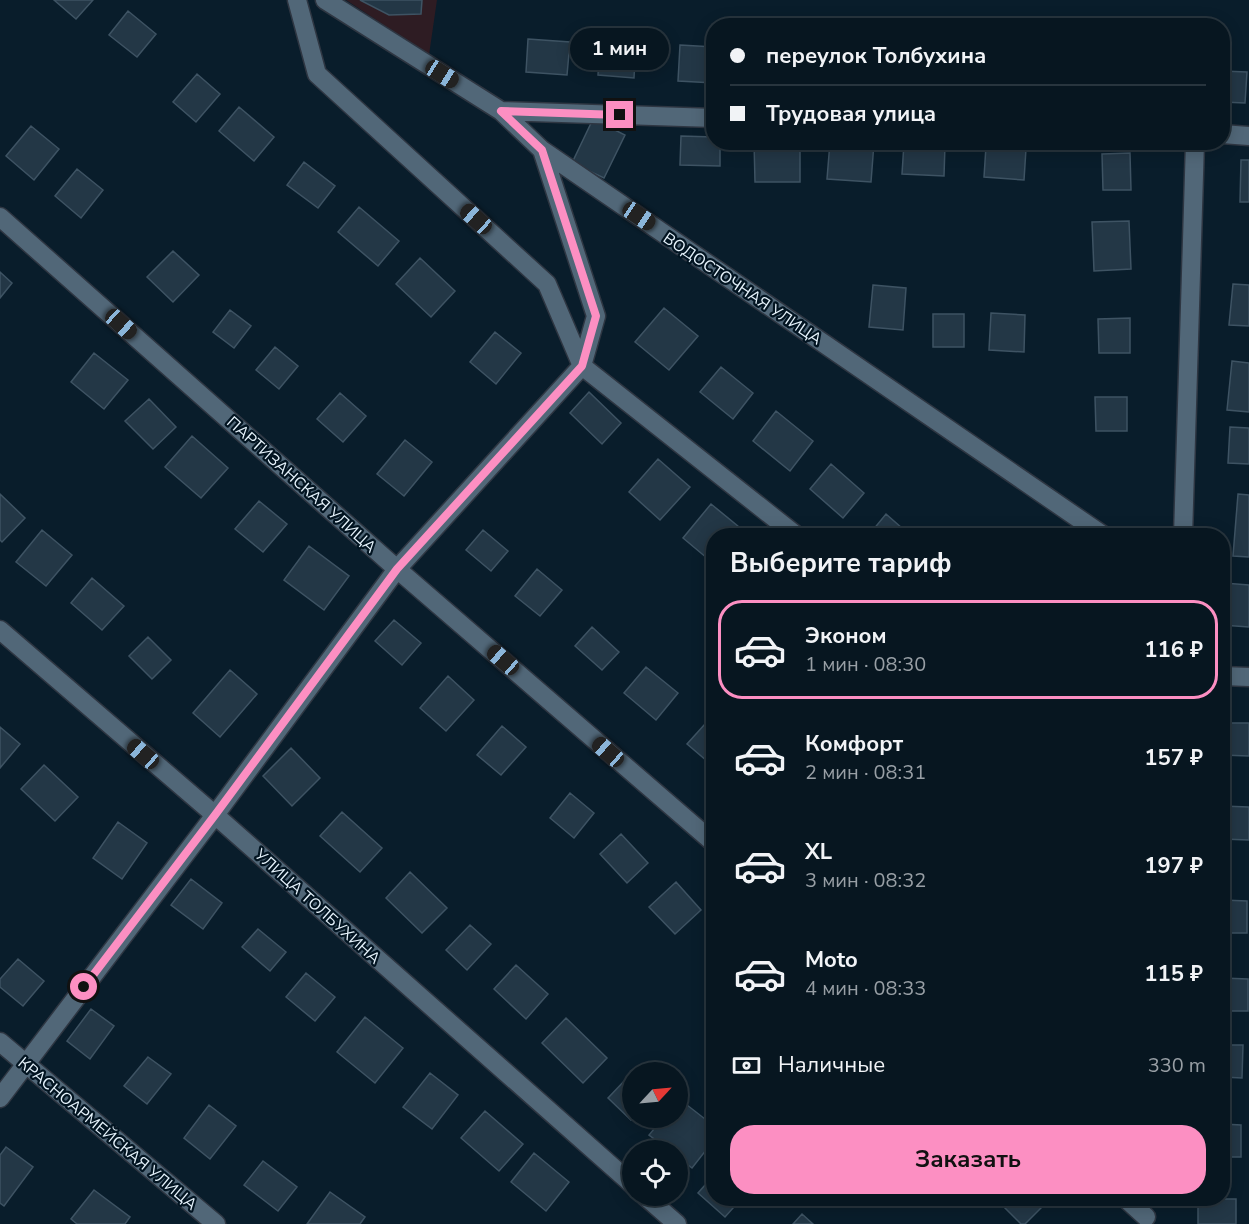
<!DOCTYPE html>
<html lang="ru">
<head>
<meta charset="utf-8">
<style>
  :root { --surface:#071620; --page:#101f29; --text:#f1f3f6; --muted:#989fa5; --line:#28353e; --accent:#fc8fc2 }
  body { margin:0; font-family:"Nunito Sans",sans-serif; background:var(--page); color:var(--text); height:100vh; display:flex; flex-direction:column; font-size:22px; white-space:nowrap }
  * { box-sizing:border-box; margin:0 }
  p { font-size:20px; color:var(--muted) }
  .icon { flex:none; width:33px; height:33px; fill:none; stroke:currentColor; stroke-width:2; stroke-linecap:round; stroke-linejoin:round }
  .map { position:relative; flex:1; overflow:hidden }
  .drawer { position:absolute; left:706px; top:528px; width:524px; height:678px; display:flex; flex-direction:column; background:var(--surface); border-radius:24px; box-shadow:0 3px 15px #0003,0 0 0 2px var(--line) }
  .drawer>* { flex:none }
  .guide { position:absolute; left:706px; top:18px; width:524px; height:132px; border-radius:24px; box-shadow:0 3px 15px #0003,0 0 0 2px var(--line); display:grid; align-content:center; height:132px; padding:0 24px; background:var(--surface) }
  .needle { width:39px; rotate:64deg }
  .fabs { position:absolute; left:622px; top:1062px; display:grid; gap:12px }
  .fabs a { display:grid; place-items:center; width:66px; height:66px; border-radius:50%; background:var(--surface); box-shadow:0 3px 15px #0003,0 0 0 2px var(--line); font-size:30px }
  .end { position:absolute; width:27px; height:27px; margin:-14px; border:8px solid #fc8fc2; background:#111; box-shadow:0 0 0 3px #111 }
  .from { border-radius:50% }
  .bubble { position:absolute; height:42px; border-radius:21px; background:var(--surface); box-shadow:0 3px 15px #0003,0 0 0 2px var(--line); font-size:20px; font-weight:700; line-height:42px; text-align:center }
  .car { position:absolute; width:18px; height:36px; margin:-18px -9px; border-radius:8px; box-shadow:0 0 4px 2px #0007; background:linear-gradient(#222 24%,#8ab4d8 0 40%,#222 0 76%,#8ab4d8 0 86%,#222 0) }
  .guide b { display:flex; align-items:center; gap:21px; height:57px; font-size:22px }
  .guide b+b { border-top:2px solid var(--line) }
  .guide i { width:15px; height:15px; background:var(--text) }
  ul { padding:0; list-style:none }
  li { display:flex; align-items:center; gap:18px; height:99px; margin:0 12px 9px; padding:0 12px; border:3px solid transparent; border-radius:24px }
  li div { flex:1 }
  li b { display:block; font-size:22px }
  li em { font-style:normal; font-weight:700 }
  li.current { border-color:var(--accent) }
  li>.icon { width:54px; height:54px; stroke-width:1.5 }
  h2 { padding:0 24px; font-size:27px; line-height:72px }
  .pay { display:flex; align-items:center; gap:15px; height:66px; padding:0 24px; font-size:22px }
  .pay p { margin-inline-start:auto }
  .action { display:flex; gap:12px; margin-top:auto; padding:12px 24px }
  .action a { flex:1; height:69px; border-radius:24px; background:var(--accent); color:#111; font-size:24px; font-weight:700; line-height:69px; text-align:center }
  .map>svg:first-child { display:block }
  .commercial { fill:#2e1c23 }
  .building { fill:#233746; stroke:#3e5363; stroke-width:1.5 }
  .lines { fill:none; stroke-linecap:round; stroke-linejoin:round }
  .minor-casing { stroke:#2e3642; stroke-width:21 }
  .minor { stroke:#516778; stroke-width:18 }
  .route { stroke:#fc8fc2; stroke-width:8 }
  .labels { text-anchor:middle; stroke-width:4.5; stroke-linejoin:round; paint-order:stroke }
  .street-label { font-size:16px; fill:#e6f3fc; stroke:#021421 }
</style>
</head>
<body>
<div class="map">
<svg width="1249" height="1224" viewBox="0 0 1249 1224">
  <rect width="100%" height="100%" fill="#091d2b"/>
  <path class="commercial" d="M346 0H437L429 55Z"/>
  <path class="building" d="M54 0H93L76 19Z
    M360 0H422L421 14 389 15Z
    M128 11 156 34 137 57 109 35Z
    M528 39 570 42 567 75 526 72Z
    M600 40 636 43 634 78 598 75Z
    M680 45 714 47V83L678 81Z
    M1222 71 1247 72 1245 103 1222 102Z
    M197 74 220 94 196 122 173 102Z
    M239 107 274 137 254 161 219 131Z
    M593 119 625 135 604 178 572 163Z
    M31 126 59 149 34 180 6 156Z
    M681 136 714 137V142H720V166L680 165Z
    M754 142H800V182H755Z
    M830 142 874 143 871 182 827 179Z
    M904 143 945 145 944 176 902 174Z
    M986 146 1026 149 1024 180 984 177Z
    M1130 153 1131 190H1103L1102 154Z
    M1241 160H1249V202H1240Z
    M304 162 335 186 318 208 287 185Z
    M77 169 103 190 81 218 55 196Z
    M359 207 399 241 378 266 338 232Z
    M1129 221 1131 269 1094 271 1092 222Z
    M173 251 199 275 173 302 147 277Z
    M420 258 455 291 431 317 396 284Z
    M0 272 12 283 0 298Z
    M1233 284 1249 285V326L1229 325Z
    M873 285 906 288 903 330 869 327Z
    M664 308 698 336 669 370 635 342Z
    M230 310 251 326 234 348 213 332Z
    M991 313 1025 315 1024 352 989 350Z
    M933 314H964V347H933Z
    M1130 318V353H1099L1098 319Z
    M495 332 521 353 496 384 470 362Z
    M275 347 298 366 279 389 256 370Z
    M94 353 128 380 104 409 71 382Z
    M1232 361 1249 363V412L1227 410Z
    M721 367 753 393 733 419 700 392Z
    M589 392 621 423 602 444 570 413Z
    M340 393 366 416 343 442 317 419Z
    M1095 397H1127V431H1096Z
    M149 399 176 427 153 449 125 421Z
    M776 411 813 441 790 471 753 441Z
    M1230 427 1249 428V464L1228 463Z
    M192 436 228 468 201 498 165 467Z
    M405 440 432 462 404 496 377 474Z
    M658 459 690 487 660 520 629 492Z
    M831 464 864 493 843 518 810 489Z
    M0 494 25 518 2 542 0 540Z
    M1238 494 1249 495V557L1233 556Z
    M259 501 287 524 263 552 235 529Z
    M711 504 744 531 740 536H714V564L683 538Z
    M886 514 911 536H868Z
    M42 530 72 555 46 586 16 562Z
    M483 530 508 551 491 571 466 550Z
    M309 546 349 576 324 610 284 580Z
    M537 569 562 590 540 616 515 596Z
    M92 578 124 606 102 630 71 603Z
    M1224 583 1249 585V627L1222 625Z
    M394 620 421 643 402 665 375 641Z
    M592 627 619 652 602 670 575 646Z
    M148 637 171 660 152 679 129 656Z
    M646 667 678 693 656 720 624 693Z
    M230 670 257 694 220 737 193 713Z
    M448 676 474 700 446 731 420 708Z
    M1222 723H1249V756L1222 755Z
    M705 724 714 731V767L687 744Z
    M502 726 526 747 501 775 477 755Z
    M0 727 20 744 0 768Z
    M291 748 320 778 292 806 263 776Z
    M44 765 78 797 55 821 21 789Z
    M570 793 594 813 574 838 550 818Z
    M1222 806 1249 807V840L1222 839Z
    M342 812 382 848 360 872 320 836Z
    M118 822 147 843 122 879 93 858Z
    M621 834 648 863 627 883 600 854Z
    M410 872 447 908 422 933 386 898Z
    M191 879 222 903 203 929 171 905Z
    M676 882 701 910 675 934 649 907Z
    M1222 900 1247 901V933H1222Z
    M470 925 491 944 467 970 446 950Z
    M258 929 286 952 270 971 242 947Z
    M18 959 44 981 23 1006 0 987V979Z
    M516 965 548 994 526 1019 494 989Z
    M306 973 335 997 315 1021 286 997Z
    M1222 978 1248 979V1011H1222Z
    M91 1009 114 1026 90 1059 67 1041Z
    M365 1017 403 1048 375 1083 337 1052Z
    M566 1018 607 1058 583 1083 542 1043Z
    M1222 1045H1243L1242 1078 1222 1077Z
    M148 1057 171 1074 147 1104 124 1086Z
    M430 1073 458 1095 432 1129 403 1107Z
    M627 1078 633 1084 634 1118 631 1120 608 1098Z
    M678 1098 714 1126V1140L692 1168 678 1157V1150H669L649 1135 663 1118H678Z
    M209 1105 236 1126 210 1159 184 1138Z
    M485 1111 523 1144 499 1171 461 1138Z
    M1222 1124 1241 1125V1157H1222Z
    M6 1147 33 1167 4 1206 0 1203V1155Z
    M534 1153 569 1182 546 1211 511 1182Z
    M263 1161 297 1187 278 1211 244 1185Z
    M714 1175V1198H742L725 1217 698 1193Z
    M94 1190 130 1217 125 1224H77L71 1219Z
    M330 1192 365 1217 360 1224H307Z
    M998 1198H1036L1043 1206 1025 1224H1021L997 1200Z
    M1198 1199H1236V1224H1198Z
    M802 1214 813 1224H793Z"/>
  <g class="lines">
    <defs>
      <path id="minor" d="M297 0 317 74 547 284 582 366 797 536
        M325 0 501 111 542 150 1104 536
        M501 111 714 118
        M1222 134 1249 136
        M0 217 397 569 714 843
        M1183 536 1195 142
        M0 630 215 815 633 1185
        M1222 676 1249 677
        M0 1042 216 1224
        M0 1098 215 815 397 569 582 366 596 316 542 150
        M645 1196 677 1224
        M1125 1198 1146 1217"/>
    </defs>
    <use href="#minor" class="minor-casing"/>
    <use href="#minor" class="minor"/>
  </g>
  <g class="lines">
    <path class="route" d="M84 987 215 815 397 569 582 366 596 316 542 150 501 111 620 115"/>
  </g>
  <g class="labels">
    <g class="street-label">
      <text transform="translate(743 288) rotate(34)" y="6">ВОДОСТОЧНАЯ УЛИЦА</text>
      <text transform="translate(302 484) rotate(42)" y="6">ПАРТИЗАНСКАЯ УЛИЦА</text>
      <text transform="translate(318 906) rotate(42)" y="6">УЛИЦА ТОЛБУХИНА</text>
      <text transform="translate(108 1133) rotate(40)" y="6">КРАСНОАРМЕЙСКАЯ УЛИЦА</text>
    </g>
  </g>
</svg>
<div class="fabs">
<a><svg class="needle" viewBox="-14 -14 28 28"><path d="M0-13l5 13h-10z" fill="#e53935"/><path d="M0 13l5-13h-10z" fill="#989fa5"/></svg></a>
<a><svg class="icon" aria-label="locate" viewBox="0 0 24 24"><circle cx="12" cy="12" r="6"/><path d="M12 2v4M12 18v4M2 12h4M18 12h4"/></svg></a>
</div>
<i class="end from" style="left:84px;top:987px"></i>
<i class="end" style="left:620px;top:115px"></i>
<div class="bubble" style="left:570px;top:28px;width:99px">1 мин</div>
<i class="car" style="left:442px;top:74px;rotate:122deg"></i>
<i class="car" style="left:639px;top:216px;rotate:124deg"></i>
<i class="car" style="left:476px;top:219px;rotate:312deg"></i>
<i class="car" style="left:121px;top:324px;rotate:132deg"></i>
<i class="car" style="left:503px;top:660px;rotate:311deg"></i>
<i class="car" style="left:608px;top:752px;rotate:311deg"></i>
<i class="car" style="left:143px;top:754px;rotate:311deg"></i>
<div class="guide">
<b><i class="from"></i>переулок Толбухина</b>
<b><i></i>Трудовая улица</b>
</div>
<section class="drawer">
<h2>Выберите тариф</h2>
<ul>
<li class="current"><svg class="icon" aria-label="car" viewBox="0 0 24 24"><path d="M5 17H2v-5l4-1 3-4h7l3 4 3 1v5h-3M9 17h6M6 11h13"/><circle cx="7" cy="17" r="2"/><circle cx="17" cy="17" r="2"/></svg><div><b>Эконом</b><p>1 мин · 08:30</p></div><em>116 ₽</em></li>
<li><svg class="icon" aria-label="car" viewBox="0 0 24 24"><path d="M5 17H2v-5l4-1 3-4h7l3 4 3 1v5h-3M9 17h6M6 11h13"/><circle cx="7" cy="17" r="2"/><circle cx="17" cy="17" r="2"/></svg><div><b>Комфорт</b><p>2 мин · 08:31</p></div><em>157 ₽</em></li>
<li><svg class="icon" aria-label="car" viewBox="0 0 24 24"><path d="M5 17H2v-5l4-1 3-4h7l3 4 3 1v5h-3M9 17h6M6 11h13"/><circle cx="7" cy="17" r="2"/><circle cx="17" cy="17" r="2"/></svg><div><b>XL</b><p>3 мин · 08:32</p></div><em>197 ₽</em></li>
<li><svg class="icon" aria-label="car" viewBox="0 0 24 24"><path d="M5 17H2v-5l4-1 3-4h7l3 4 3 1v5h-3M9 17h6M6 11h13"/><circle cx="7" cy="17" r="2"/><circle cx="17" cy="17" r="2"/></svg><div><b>Moto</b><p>4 мин · 08:33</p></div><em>115 ₽</em></li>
</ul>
<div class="pay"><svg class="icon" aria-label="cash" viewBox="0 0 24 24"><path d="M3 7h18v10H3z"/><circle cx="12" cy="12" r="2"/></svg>Наличные<p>330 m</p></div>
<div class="action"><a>Заказать</a></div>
</section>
</div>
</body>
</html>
